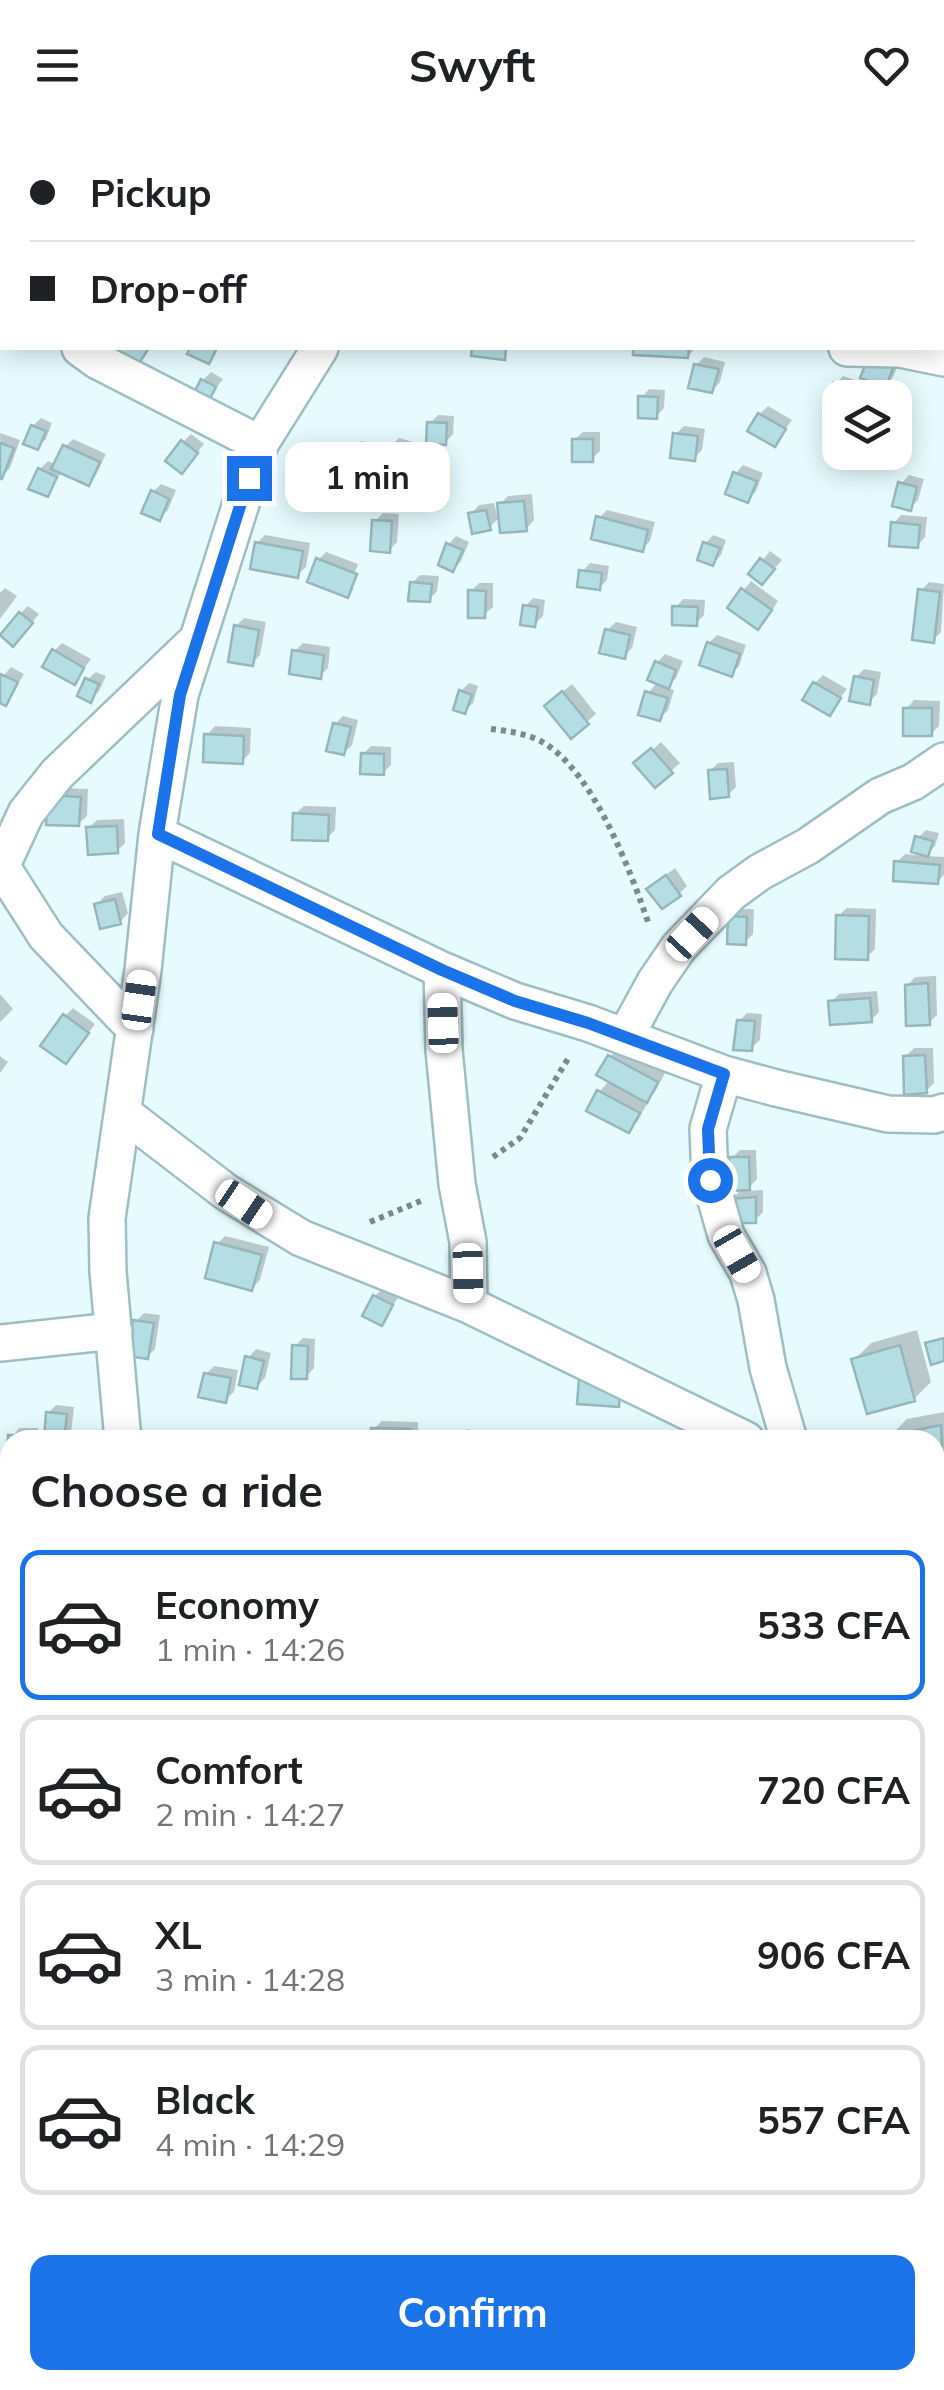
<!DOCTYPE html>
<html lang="en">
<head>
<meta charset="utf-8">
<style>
  :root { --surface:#fff; --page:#f6f6f6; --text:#202124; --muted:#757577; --line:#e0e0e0; --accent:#1a73e8 }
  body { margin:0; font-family:Mulish,sans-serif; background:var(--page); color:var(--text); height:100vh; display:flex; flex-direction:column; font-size:38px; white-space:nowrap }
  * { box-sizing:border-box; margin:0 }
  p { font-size:32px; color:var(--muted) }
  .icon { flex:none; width:55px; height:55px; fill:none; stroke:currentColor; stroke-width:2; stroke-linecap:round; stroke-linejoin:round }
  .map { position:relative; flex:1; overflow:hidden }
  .sheet { position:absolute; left:0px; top:1300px; width:945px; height:960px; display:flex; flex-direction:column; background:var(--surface); border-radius:30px 30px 0 0; box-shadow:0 5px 25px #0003 }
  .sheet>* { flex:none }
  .hud { position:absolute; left:0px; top:0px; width:945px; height:220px; box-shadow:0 5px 25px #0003; display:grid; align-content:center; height:220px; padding:0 30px; background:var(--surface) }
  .tools { position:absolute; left:822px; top:250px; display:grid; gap:20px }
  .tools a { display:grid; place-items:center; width:90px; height:90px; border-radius:20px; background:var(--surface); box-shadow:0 5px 25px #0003; font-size:50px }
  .end { position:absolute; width:45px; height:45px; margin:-22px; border:12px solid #1a73e8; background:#fff; box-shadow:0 0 0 5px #fff }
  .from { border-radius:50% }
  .bubble { position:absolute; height:70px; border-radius:20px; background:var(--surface); box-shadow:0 5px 25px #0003; font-size:32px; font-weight:700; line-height:70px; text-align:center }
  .car { position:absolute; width:30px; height:60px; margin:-30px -15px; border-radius:12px; box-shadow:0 0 8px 2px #0007; background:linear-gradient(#fff 24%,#345 0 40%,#fff 0 76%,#345 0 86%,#fff 0) }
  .hud b { display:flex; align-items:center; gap:35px; height:95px; font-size:38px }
  .hud b+b { border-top:2px solid var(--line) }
  .hud i { width:25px; height:25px; background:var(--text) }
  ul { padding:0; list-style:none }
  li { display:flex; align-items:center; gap:30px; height:150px; margin:0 20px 15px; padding:0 10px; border:5px solid var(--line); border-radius:20px }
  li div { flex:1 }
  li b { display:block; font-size:38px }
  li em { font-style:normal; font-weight:700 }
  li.active { border-color:var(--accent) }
  li>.icon { width:90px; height:90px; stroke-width:1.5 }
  h2 { padding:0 30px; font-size:45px; line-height:120px }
  .primary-button { display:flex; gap:20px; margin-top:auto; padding:20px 30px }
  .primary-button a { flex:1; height:115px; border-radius:20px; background:var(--accent); color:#fff; font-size:40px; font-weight:700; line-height:115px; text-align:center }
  header { display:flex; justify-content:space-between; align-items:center; height:130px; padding:0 30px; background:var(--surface); font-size:45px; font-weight:700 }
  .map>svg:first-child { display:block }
  .shadow { fill:#0003 }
  .building { fill:#b5dee4; stroke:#95b6ba; stroke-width:2.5 }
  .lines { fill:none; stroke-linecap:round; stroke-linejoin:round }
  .minor-casing { stroke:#9dbec3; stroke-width:40 }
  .path { stroke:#7a8a8d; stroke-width:6; stroke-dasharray:5 5; stroke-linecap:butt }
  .minor { stroke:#fff; stroke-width:35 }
  .route { stroke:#1a73e8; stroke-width:12 }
</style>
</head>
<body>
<header><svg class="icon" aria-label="menu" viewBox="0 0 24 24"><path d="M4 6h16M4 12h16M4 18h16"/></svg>Swyft<svg class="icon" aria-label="heart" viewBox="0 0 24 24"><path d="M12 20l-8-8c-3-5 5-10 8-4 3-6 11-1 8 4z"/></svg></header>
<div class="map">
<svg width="944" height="2260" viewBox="0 0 944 2260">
  <rect width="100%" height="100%" fill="#e7fbfe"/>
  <path class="shadow" d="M550 0H580V2H550Z
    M636 218H696L688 226 635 223Z
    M878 222 900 230 893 247 885 255Z
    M704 227 725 232 720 252 712 261 696 235Z
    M211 242 223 249 205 273 203 250Z
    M843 246 864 253 859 268H840V287L835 255Z
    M649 259 665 260 664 278 656 287 641 268Z
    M768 276 792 290 774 314 760 284Z
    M438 285 454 286 453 304 445 313 430 293Z
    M41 288 52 293 46 309 38 317 33 296Z
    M684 296 705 299 702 320 694 328 676 304Z
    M583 302H600V321L592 329 574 310Z
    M0 303 20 310 10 338 2 346Z
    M191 304 204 314 190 332 183 312Z
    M399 308 423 315 418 332 409 340 391 316Z
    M73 309 106 324 96 345 88 353 62 341 47 364 40 339 48 331 56 335 65 317Z
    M361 311 384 316 377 341 369 349 353 319Z
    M326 334 338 337 331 361 323 369 318 342Z
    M743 335 763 343 756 361 748 370 735 344Z
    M909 345 924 349 918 370 910 378 901 354Z
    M161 354 176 360 168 380 159 388 153 362Z
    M532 364 534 390 526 399 500 374 508 366Z
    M494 373 498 389 489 398 471 384 479 375Z
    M607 380 655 392 650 411 642 419 599 388Z
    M383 383 399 384 397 412 389 421 375 391Z
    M901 385 927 387 925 407 917 416 893 394Z
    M265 405 310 413 306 437 297 445 257 413Z
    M713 405 726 410 721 425 713 433 705 414Z
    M456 406 469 412 461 431 453 439 448 415Z
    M770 421 782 430 770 444H751Z
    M326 422 358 434 349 459H354L347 465 318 430Z
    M590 433 609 436 607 450 599 458 582 442Z
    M420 445 439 446 437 461 429 470 412 453Z
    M751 451 778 471 766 489 730 477Z
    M929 452 944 454 941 502 933 510 921 461Z
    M479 453H493V477L484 485 471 461Z
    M5 458 17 466 0 489V463Z
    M533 468 545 470 543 486 534 495 525 477Z
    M683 469 705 470 704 485 696 493 675 478Z
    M28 476 39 484 21 506 20 484Z
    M244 488 266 492 260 525 252 534 236 496Z
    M616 492 637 497 632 518 624 526 607 500Z
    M717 505 746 515 739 536 731 544 709 513Z
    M62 513 91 529 74 552 54 521Z
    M303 513 330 517 328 538 320 546 295 521Z
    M665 524 683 531 676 548 666 558 674 560 668 580 660 588 648 563 658 552 657 533Z
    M11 537 24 544 6 573 0 570V550Z
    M864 539 881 542 877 564 869 572 856 547Z
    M96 542 106 546 99 561 91 570 87 550Z
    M823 545 847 559 829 583 815 553Z
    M469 553 478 556 473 573 465 581 461 561Z
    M572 554 596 584 571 605 555 568Z
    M914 570 940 571 939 596 931 604 906 579Z
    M343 586 358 590 352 615 344 623 335 594Z
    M215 596 251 598 250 623 242 631 207 605Z
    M661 612 680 633 656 655 637 634Z
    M371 616 391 617V635L383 643 363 624Z
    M734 632 736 657 728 665 710 641 718 633Z
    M58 658 88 659 87 686 78 694 49 692Z
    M304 676 336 677 335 700 327 708 295 684Z
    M124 689 125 713 117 721 88 698 97 690Z
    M926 700 939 703 935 716 925 726 944 727V745L937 752 897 732 905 724 925 726 918 708Z
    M675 738 687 756 679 764 658 751Z
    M122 762 128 783 120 792 97 774 105 766Z
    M847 778 876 779 875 819 867 827 838 786Z
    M738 779H754L753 804 745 812 730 787Z
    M936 846 937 885 929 893 907 856 915 847Z
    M877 861 879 882 871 890 831 872 839 864Z
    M0 864 13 879 0 892Z
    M73 878 95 894 74 923 65 886Z
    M747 883 762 884 760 910 751 918 739 891Z
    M914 918H933L934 953 926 961 905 927Z
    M618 919 665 943 655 962 644 973 647 974 637 992 629 1000 599 962 610 950V927Z
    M0 926 8 932 0 943Z
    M740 1020H756L757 1049 746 1061 763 1060V1082L755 1090 731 1070 743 1058 732 1028Z
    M225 1106 269 1117 260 1150 252 1158 217 1114Z
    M383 1158 399 1166 382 1193 375 1166Z
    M144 1183 160 1185 155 1219 147 1227 136 1191Z
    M917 1200 931 1252 914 1269 854 1230 871 1213Z
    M303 1208 315 1209 314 1238 306 1247 295 1216Z
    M256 1219 271 1223 265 1248 257 1256 248 1228Z
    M214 1236 238 1240 234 1262 225 1270 206 1244Z
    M56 1275 74 1277 71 1304 64 1310H46L48 1283Z
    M944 1282V1359L935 1361V1310H891L890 1306 907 1289Z
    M382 1291 418 1292V1310H374V1299Z
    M19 1298H38V1310H10Z
    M467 1299 479 1302 478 1310H459Z
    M197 1301 221 1306 220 1310H189Z
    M4 1583 10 1584V1617H0V1587Z
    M0 1627 10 1628V1656L7 1659 0 1658Z
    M26 2250H45L42 2260H22Z
    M334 2250H373L372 2260H333Z
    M586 2250H608L607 2260H584Z"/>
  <path class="building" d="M109 218H149L134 241Z
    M190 218H217L209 234 187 224Z
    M472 218H506L505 230 471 226Z
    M633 218H689L688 228 633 225Z
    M868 228 893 238 886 258 860 248Z
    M694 234 719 239 712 263 688 258Z
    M201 249 216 257 206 276 191 268Z
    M833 253 857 261 855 268H840V290L823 284Z
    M638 266 658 267 657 289 638 288Z
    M758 283 786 299 775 317 747 301Z
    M427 292 447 293 446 315 426 314Z
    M31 295 46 301 38 320 23 314Z
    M673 303 698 306 695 331 670 328Z
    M572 309H593V332H572Z
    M181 310 198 323 182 344 165 331Z
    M0 313 14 318 2 349 0 348Z
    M63 315 100 332 89 356 51 339Z
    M389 315 416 323 410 343 383 335Z
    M351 317 377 324 370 352 344 345Z
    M38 338 57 347 48 367 28 359Z
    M316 341 332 345 324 372 308 368Z
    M733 342 757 351 748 373 725 364Z
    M898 352 917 357 911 381 892 376Z
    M151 360 169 369 160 391 141 383Z
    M524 371 527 401 500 403 497 373Z
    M486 380 491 400 472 404 468 383Z
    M596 386 648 400 643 422 591 409Z
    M372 390 392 391 390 423 370 421Z
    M891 392 920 395 918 418 889 416Z
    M255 412 303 421 298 448 250 439Z
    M703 412 720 418 713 436 697 430Z
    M446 413 463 420 453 442 438 435Z
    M316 428 357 444 348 468 307 452Z
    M760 428 775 439 762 455 748 444Z
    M579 440 602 443 600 460 577 457Z
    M410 452 432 454 430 472 408 471Z
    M741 458 772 480 758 500 727 478Z
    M918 459 940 462 934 513 912 510Z
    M468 460 486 461 485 488H468Z
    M523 475 538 477 535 497 520 495Z
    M672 476 698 477 697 496 672 495Z
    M19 482 33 493 13 517 0 505Z
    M234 495 259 500 253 536 228 532Z
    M605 499 630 505 625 529 599 523Z
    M707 512 740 524 732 547 699 535Z
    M52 519 84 538 75 555 42 537Z
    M292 520 324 525 321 549 289 544Z
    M655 531 676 540 669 559 647 550Z
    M0 544 18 552 6 576 0 573Z
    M854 546 874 550 870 575 849 571Z
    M85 548 99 554 91 573 77 566Z
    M813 552 841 568 830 586 802 570Z
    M459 560 472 565 465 584 453 580Z
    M562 561 589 594 571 609 544 576Z
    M645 561 668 568 660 591 638 585Z
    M903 578H932V606H903Z
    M333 593 351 597 344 625 326 621Z
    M204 604 244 606 243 634 203 632Z
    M651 618 673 643 655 658 633 633Z
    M361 623 384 624V645L360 644Z
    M727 639 729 667 710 669 708 640Z
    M48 665 81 667 79 696 46 695Z
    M293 683 329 685 328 711 292 710Z
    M117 696 118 723 88 725 86 697Z
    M915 706 933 711 928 727 911 722Z
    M894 731 940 735 938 754 893 751Z
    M666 745 681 766 662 779 646 759Z
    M115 769 121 794 100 799 94 774Z
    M836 785 869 786 868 830 835 829Z
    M728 786 747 787 746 815 727 814Z
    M928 853 930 895 906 896 905 855Z
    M870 868 872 892 830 895 828 871Z
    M63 884 89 903 66 934 40 916Z
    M737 890 755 891 752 921 733 920Z
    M608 925 658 952 647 973 596 945Z
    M925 925 927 963 904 965 903 926Z
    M597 960 640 983 629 1003 586 981Z
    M729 1027H749L750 1060 730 1061Z
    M756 1067V1093H729V1069Z
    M214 1112 262 1125 252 1161 205 1148Z
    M373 1165 393 1175 382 1196 362 1186Z
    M133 1190 154 1193 148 1229 128 1226Z
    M944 1208V1231L931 1235 925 1213Z
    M292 1215 308 1216 307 1249H291Z
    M900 1215 915 1271 867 1284 851 1229Z
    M245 1226 264 1231 257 1259 239 1255Z
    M204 1243 231 1248 226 1273 198 1267Z
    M579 1248 621 1251 619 1277 577 1274Z
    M46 1282 67 1284 64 1310H44Z
    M941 1295 944 1361 935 1363V1310H888V1306Z
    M371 1298 411 1299V1310H371Z
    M8 1305 31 1306V1310H10V1339H7Z
    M0 1591H10V1619H0Z
    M0 1635 10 1636 8 1661 0 1660Z
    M332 2250H367L366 2260H331Z
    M583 2250H602L601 2260H582Z"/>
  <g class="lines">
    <defs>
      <path id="minor" d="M247 0 251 2
        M479 2 480 0
        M0 159 2 161
        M80 218 98 231 260 314
        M847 218 900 219 944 228
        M157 704 442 840 515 871 588 893 724 944 776 958 888 984 934 985 944 982
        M0 734 46 806 135 899
        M0 739 26 683 57 644 193 514
        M442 840 444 920 457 1054 468 1112 469 1175
        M625 907 655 852 679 817 731 763 760 742 808 716 880 666 913 652 944 631
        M724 944 708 999 710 1049 726 1105 748 1143 756 1170 768 1238 789 1310
        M123 983 226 1062 301 1108 469 1175 746 1310
        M0 1213 114 1201
        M123 1310 108 1142 107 1088 143 840 157 704 180 565 260 314 320 218
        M935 1416 944 1421
        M935 1706 944 1710
        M0 1749 10 1750
        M0 1960 10 1933
        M935 1997 944 1984
        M822 2250 840 2260
        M770 2260 774 2250"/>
    </defs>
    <use href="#minor" class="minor-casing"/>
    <path class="path" d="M491 599C509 601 529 604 544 613 594 643 631 742 649 795
      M493 1027 520 1008 569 927
      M370 1092 423 1070"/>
    <use href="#minor" class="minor"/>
  </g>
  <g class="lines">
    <path class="route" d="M249 348 180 565 158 704 442 840 515 871 588 893 724 944 708 999 710 1050"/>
  </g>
</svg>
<div class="tools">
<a><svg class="icon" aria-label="layers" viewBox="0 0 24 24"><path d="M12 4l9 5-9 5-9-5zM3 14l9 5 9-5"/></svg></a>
</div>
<i class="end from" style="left:710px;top:1050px"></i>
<i class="end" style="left:249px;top:348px"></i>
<div class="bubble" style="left:285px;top:312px;width:165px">1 min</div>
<i class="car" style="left:692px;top:804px;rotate:43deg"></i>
<i class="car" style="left:139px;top:870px;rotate:8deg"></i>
<i class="car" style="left:443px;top:893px;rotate:358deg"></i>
<i class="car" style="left:244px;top:1074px;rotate:124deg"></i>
<i class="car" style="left:737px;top:1124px;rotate:150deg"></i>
<i class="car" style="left:468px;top:1143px;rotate:179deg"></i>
<div class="hud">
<b><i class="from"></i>Pickup</b>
<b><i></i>Drop-off</b>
</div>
<section class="sheet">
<h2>Choose a ride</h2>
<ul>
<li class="active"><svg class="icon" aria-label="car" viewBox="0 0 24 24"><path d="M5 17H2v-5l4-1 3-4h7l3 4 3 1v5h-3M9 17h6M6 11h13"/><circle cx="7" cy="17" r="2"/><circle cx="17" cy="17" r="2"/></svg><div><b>Economy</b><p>1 min · 14:26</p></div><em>533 CFA</em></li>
<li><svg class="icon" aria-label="car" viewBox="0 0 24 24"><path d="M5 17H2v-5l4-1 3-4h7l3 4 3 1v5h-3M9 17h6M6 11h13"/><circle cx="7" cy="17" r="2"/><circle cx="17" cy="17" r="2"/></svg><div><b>Comfort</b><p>2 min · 14:27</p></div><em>720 CFA</em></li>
<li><svg class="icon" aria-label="car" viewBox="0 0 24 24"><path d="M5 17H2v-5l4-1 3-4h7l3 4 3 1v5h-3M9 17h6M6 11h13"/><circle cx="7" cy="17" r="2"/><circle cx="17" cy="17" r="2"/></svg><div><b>XL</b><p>3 min · 14:28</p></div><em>906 CFA</em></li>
<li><svg class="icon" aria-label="car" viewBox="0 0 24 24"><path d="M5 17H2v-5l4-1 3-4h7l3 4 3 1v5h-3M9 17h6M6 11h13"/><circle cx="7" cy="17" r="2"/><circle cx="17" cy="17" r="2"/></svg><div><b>Black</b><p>4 min · 14:29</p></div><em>557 CFA</em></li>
</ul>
<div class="primary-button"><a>Confirm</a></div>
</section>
</div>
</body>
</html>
